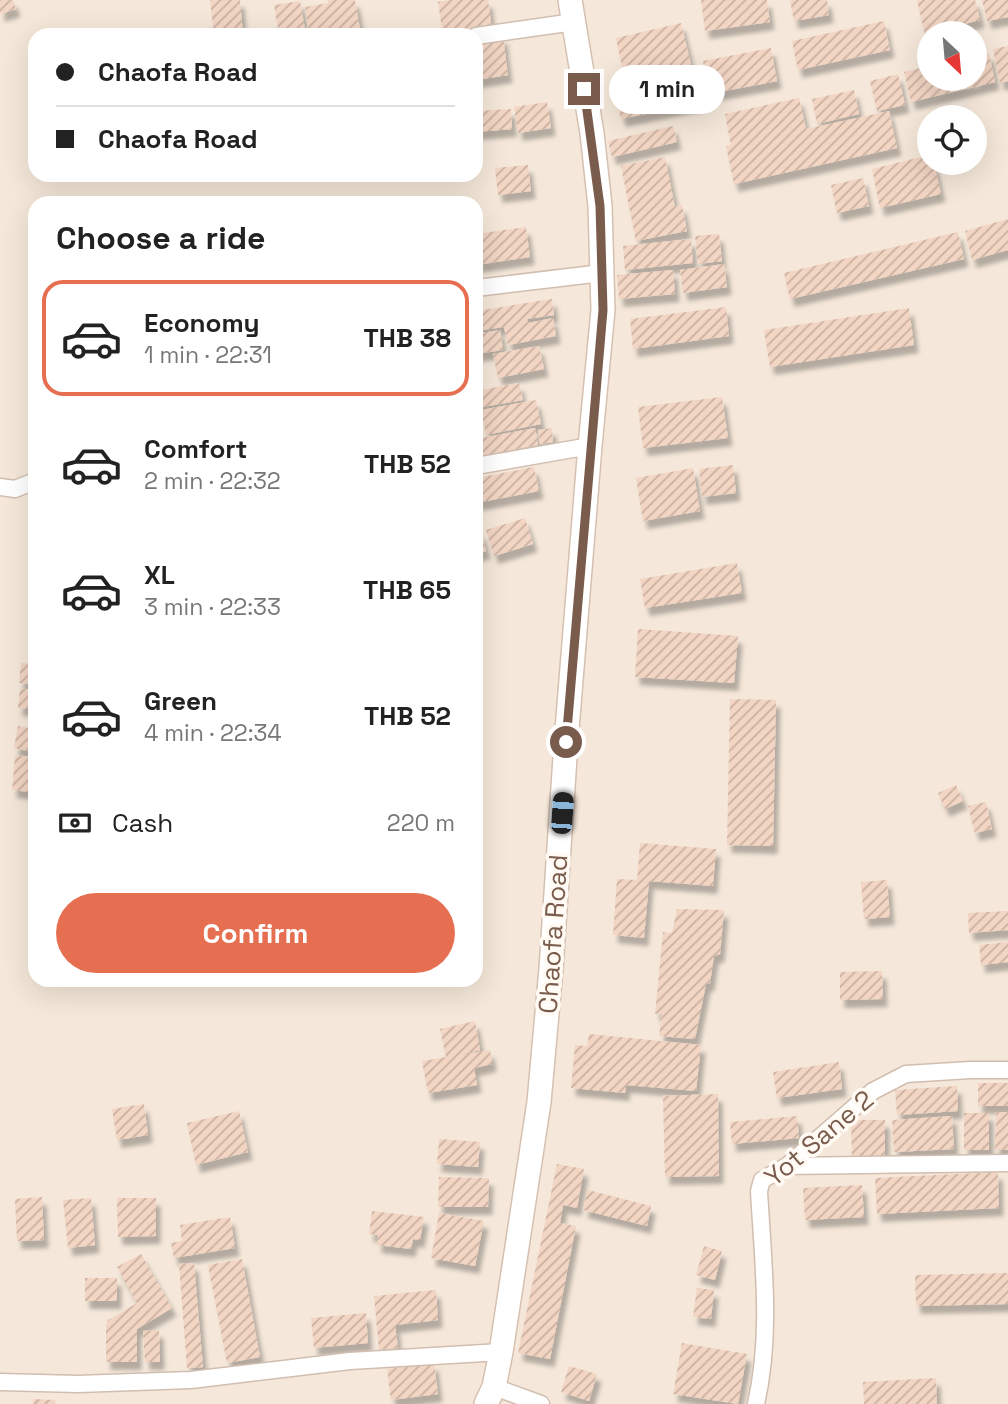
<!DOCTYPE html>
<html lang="en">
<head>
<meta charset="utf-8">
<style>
  :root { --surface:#fff; --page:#f2f2f2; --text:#222; --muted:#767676; --line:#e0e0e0; --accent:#e76f51 }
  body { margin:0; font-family:"Space Grotesk",sans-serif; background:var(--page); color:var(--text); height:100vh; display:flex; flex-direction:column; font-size:26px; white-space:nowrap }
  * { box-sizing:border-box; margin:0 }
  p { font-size:23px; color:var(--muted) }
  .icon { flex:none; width:38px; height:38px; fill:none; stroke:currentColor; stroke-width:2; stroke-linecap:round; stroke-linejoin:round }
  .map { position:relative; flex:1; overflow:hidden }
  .sheet { position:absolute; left:28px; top:196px; width:455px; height:791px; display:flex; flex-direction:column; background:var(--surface); border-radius:21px; box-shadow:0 7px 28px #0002 }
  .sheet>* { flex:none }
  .banner { position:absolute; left:28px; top:28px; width:455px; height:154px; border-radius:21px; box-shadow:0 7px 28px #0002; display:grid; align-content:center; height:154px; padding:0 28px; background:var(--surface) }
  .needle { width:46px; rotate:154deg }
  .fabs { position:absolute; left:917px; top:21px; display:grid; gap:14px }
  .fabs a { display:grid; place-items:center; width:70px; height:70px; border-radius:50%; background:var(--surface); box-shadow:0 7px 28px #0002; font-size:35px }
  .end { position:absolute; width:32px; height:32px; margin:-16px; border:9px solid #7a5c4d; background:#fff; box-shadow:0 0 0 4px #fff }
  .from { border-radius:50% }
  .bubble { position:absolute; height:49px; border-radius:24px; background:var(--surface); box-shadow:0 7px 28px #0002; font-size:23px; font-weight:700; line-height:49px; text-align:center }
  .car { position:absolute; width:21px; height:42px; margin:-21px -10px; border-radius:9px; box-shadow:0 0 5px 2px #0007; background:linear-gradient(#222 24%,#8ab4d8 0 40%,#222 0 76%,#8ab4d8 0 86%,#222 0) }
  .banner b { display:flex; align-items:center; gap:24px; height:66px; font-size:26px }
  .banner b+b { border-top:2px solid var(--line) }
  .banner i { width:18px; height:18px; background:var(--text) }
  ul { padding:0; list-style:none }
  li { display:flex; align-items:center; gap:21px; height:116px; margin:0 14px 10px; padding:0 14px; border:4px solid transparent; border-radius:21px }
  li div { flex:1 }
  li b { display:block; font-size:26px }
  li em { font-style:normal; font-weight:700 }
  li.current { border-color:var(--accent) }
  li>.icon { width:63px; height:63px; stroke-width:1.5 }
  h2 { padding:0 28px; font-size:32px; line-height:84px }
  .pay { display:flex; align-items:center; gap:18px; height:77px; padding:0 28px; font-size:26px }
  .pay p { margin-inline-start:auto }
  .primary-button { display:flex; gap:14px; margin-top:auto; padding:14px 28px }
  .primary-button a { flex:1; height:80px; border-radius:42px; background:var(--accent); color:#fff; font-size:28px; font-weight:700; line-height:80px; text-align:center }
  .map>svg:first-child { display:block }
  .residential { fill:#f5e8da; fill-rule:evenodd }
  .building { fill:url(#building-hatch); filter:url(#shadow) }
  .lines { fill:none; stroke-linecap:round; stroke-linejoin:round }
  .street-casing { stroke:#d1beb0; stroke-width:19 }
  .secondary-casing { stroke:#d6c0b0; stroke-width:26 }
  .street { stroke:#fff; stroke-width:16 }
  .secondary { stroke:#fff; stroke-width:23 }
  .route { stroke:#7a5c4d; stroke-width:9 }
  .labels { text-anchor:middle; stroke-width:7; stroke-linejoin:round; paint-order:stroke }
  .street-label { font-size:26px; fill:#7a5c4d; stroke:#fffaf3 }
</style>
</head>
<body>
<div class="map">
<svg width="1008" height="1404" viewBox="0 0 1008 1404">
  <defs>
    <pattern id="building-hatch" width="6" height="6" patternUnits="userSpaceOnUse" patternTransform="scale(1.75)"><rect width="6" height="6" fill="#f3d5c3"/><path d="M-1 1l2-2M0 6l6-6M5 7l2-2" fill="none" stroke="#cab0a1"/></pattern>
    <filter id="shadow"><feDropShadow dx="4.5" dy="8" stdDeviation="2" flood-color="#0004"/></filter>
  </defs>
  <rect width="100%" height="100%" fill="#fdf6ec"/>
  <path class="residential" d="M0 0H1008V1404H0ZM929 33H975V79H929ZM35 35H476V175H35ZM929 117H975V163H929ZM35 203H476V980H35Z"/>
  <path class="building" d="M0 0H13L16 9 0 14Z
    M210 0H240L243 35H214Z
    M328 0H355L361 35H309L305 7 328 3Z
    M450 0H488L492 29 443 35 438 2Z
    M701 0H767L770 22 705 31Z
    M790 0H827L829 15 794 21Z
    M922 0H975L980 20 925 34 917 1Z
    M982 0H1008V17L987 21Z
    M300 1 306 35H279L274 5Z
    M884 21 890 50 798 70 792 41Z
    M681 23 691 65 625 81 616 38Z
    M503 36 508 75 476 80V40Z
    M1008 46V81L1000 83 993 49Z
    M771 48 777 81 709 94 703 61Z
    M989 53 995 82 911 102 904 72 929 66V79H975V56Z
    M898 74 905 105 877 111 870 81Z
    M695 77 700 103 621 119 616 93Z
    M854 90 859 114 817 124 812 99Z
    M799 98 806 129 889 111 897 148 734 184 726 146 731 145 725 114Z
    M547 102 551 128 518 133 514 107Z
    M511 109 512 129 476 132V111Z
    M673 126 677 142 612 157 608 141Z
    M929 155V163H934L941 194 880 208 872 169Z
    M665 157 675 207 682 205 687 231 636 241 621 166Z
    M528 165 531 191 498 195 495 168Z
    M863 178 869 206 837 213 831 185Z
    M1008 219V250L972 260 965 231Z
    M526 227 530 257 476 265V234Z
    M958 232 964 259 790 299 784 273Z
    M719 234 722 261 698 264 695 236Z
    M691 239 693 263 625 270 623 246Z
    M724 264 727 287 683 293 680 270Z
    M673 270 675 294 619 299 617 275Z
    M552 299 554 315 527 319 528 323 553 318 556 336 508 345 504 327 476 331V311Z
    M726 307 729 336 633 349 630 319Z
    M909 308 914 345 770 367 764 330Z
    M500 330 503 350 476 354V334Z
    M539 346 544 369 498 378 493 354Z
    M519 383 523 400 477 408 476 391Z
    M722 397 728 438 643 448 638 407Z
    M536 400 541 424 486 435 481 410Z
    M535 428 538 445 476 457V439Z
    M552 428 553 442 540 444 538 430Z
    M733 465 736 493 702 497 699 469Z
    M534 467 539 491 476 503V478Z
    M693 468 700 511 643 521 636 478Z
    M525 518 533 544 494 556 486 530Z
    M481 532 486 551 476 554V533Z
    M737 563 742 593 645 608 640 579Z
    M638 629 738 636 734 683 635 677Z
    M21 663 35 664V684L19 683Z
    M20 689 35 690V709L18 708Z
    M730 699 776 700 773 846 727 845Z
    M18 726 35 729 32 752 14 748Z
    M15 756 33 757 30 792 12 790Z
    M956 785 963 801 945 809 938 793Z
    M986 802 992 829 975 833 968 806Z
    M640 843 716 849 713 886 649 881 644 938 613 935 617 879 637 880Z
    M887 880 890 917 864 919 861 882Z
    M677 909 724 910 720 954 714 956 710 983 706 984 695 1039 659 1036 662 1013 655 1014 663 932 672 933Z
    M1008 911V930L969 933 968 913Z
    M1008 942V962L981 965 979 945Z
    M882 971 883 999 840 1000V972Z
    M475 1021 480 1050 459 1055 490 1050 492 1064 474 1068 477 1085 428 1093 422 1061 446 1057 440 1029Z
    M589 1034 701 1045 696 1091 626 1085 625 1093 571 1088 575 1045 587 1046Z
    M839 1062 842 1089 777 1098 773 1072Z
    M978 1083H1008V1106H978Z
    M957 1086 958 1111 897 1115 895 1090Z
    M718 1094 719 1176 665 1177 663 1096Z
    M144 1104 148 1135 117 1140 112 1109Z
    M239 1111 248 1152 196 1165 187 1123Z
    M996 1112H1008V1150H995Z
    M964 1113H989V1150H964Z
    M797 1116 799 1138 732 1144 730 1122Z
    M952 1116 954 1149 894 1152 892 1120Z
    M851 1120H885V1161L852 1162Z
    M439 1139 480 1142 478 1167 437 1164Z
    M557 1164 584 1169 577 1208 563 1205 560 1223 576 1226 550 1359 518 1353Z
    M998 1172 999 1208 877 1214 875 1178Z
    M439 1177 489 1178 488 1207H438Z
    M862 1185 864 1217 805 1220 803 1188Z
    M588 1190 651 1206 647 1226 583 1210Z
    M42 1197 44 1240 17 1241 15 1199Z
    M91 1198 95 1245 68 1248 63 1200Z
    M117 1198H156V1236L118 1237Z
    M372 1211 424 1217 420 1240 413 1239 411 1249 377 1245 378 1235 369 1234Z
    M439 1213 484 1221 475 1266 431 1258Z
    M230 1217 235 1248 174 1258 171 1243 182 1241 180 1225Z
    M704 1246 722 1251 715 1280 696 1275Z
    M141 1254 172 1308 137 1329V1362H106V1326L108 1320 137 1303 117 1267Z
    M242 1259 260 1357 227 1363 208 1265Z
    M194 1263 203 1367 187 1368 179 1264Z
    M1008 1273V1304L916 1306 915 1275Z
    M85 1278H117V1301H85Z
    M697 1288 714 1290 711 1319 693 1317Z
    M436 1290 438 1320 395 1325 398 1348 379 1350 374 1296Z
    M366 1313 368 1343 314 1348 311 1318Z
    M159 1330 160 1362H145L143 1331Z
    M682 1343 747 1354 738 1404 673 1394Z
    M434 1363 438 1394 391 1400 387 1369Z
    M569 1366 597 1374 589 1401 561 1392Z
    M936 1378 937 1404H864L863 1382Z
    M33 1399 55 1400V1404H33Z"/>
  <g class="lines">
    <defs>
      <path id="street" d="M476 36 574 22
        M476 288 602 273
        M476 466 590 446
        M0 487 15 489 35 481
        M787 1166 1008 1163
        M0 1382 78 1384 191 1380 350 1361 501 1352
        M494 1387 541 1404
        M756 1404C772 1334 763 1262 759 1191L762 1180 787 1166 873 1091 906 1074 970 1070H1008"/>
      <path id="secondary" d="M486 1404 494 1387 501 1352 539 1102 551 969 566 742 590 446 603 310 600 206 592 133 570 0"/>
    </defs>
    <use href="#street" class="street-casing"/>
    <use href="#secondary" class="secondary-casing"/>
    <use href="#street" class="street"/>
    <use href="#secondary" class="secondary"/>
  </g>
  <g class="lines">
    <path class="route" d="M566 742 603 310 600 206 584 89"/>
  </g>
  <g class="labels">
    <g class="street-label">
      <text transform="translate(553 934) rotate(-86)" y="9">Chaofa Road</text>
      <text transform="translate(819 1138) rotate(-40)" y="9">Yot Sane 2</text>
    </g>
  </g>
</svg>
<div class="fabs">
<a><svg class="needle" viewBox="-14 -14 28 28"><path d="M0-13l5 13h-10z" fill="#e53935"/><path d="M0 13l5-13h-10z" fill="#767676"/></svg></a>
<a><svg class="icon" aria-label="locate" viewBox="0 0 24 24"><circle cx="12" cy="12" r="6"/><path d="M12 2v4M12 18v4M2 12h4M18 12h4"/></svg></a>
</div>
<i class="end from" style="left:566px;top:742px"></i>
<i class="end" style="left:584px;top:89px"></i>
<div class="bubble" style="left:609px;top:65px;width:116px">1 min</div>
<i class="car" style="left:562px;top:813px;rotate:4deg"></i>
<div class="banner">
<b><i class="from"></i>Chaofa Road</b>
<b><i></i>Chaofa Road</b>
</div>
<section class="sheet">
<h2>Choose a ride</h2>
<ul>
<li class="current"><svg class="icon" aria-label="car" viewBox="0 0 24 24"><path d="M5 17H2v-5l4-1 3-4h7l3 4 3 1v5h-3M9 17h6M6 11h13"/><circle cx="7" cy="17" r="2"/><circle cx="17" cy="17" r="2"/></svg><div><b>Economy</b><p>1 min · 22:31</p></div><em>THB 38</em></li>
<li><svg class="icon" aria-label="car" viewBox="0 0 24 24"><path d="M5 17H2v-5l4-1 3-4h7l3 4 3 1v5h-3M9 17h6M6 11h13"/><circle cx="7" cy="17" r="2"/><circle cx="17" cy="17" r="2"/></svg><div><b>Comfort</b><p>2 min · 22:32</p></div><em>THB 52</em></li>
<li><svg class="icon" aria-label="car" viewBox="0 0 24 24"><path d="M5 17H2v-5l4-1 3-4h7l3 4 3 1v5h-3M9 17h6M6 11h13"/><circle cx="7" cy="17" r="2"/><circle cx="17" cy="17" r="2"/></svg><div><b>XL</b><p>3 min · 22:33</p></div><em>THB 65</em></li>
<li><svg class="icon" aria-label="car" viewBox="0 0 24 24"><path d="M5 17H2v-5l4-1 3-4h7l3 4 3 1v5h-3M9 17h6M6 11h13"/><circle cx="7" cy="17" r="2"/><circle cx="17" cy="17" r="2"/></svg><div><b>Green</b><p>4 min · 22:34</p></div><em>THB 52</em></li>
</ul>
<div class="pay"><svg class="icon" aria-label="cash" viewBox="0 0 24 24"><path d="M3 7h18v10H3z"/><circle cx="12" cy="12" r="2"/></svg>Cash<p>220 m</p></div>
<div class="primary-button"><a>Confirm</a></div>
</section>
</div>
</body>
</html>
